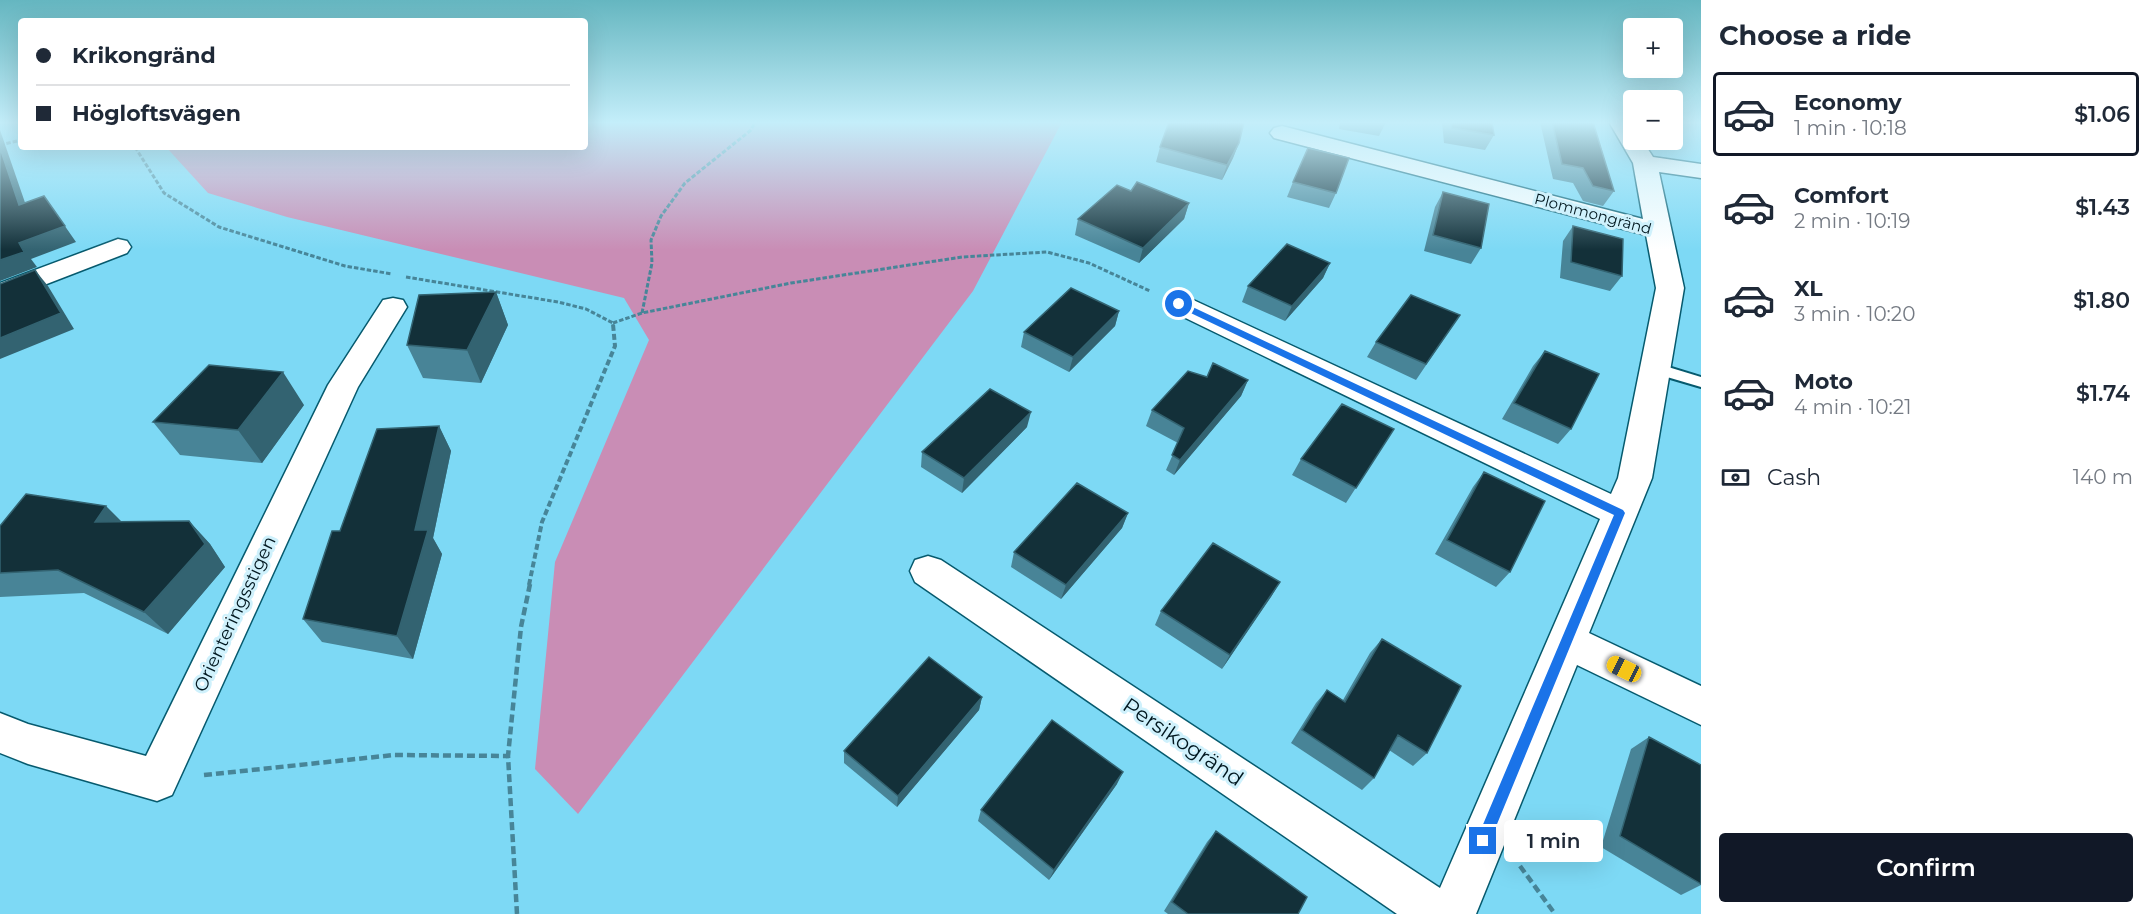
<!DOCTYPE html>
<html lang="en">
<head>
<meta charset="utf-8">
<style>
  :root { --surface:#fff; --page:#f6f6f7; --text:#1f2937; --muted:#747a83; --line:#e0e1e3; --accent:#111827 }
  body { margin:0; font-family:Montserrat,sans-serif; background:var(--page); color:var(--text); height:100vh; display:flex; flex-direction:column; font-size:22px; white-space:nowrap }
  * { box-sizing:border-box; margin:0 }
  p { font-size:20px; color:var(--muted) }
  .icon { flex:none; width:33px; height:33px; fill:none; stroke:currentColor; stroke-width:2; stroke-linecap:round; stroke-linejoin:round }
  .map { position:relative; flex:1; overflow:hidden }
  .details { display:flex; flex-direction:column; background:var(--surface); width:450px }
  .details>* { flex:none }
  .top-card { position:absolute; left:18px; top:18px; width:570px; height:132px; border-radius:6px; box-shadow:0 6px 24px #0002; display:grid; align-content:center; height:132px; padding:0 18px; background:var(--surface) }
  .controls { position:absolute; left:1623px; top:18px; display:grid; gap:12px }
  .controls a { display:grid; place-items:center; width:60px; height:60px; border-radius:6px; background:var(--surface); box-shadow:0 6px 24px #0002; font-size:30px }
  .end { position:absolute; width:27px; height:27px; margin:-14px; border:8px solid #1a73e8; background:#fff; box-shadow:0 0 0 3px #fff }
  .from { border-radius:50% }
  .bubble { position:absolute; height:42px; border-radius:6px; background:var(--surface); box-shadow:0 6px 24px #0002; font-size:20px; font-weight:600; line-height:42px; text-align:center }
  .car { position:absolute; width:18px; height:36px; margin:-18px -9px; border-radius:8px; box-shadow:0 0 4px 2px #0007; background:linear-gradient(#f5c518 24%,#345 0 40%,#f5c518 0 76%,#345 0 86%,#f5c518 0) }
  .top-card b { display:flex; align-items:center; gap:21px; height:57px; font-size:22px }
  .top-card b+b { border-top:2px solid var(--line) }
  .top-card i { width:15px; height:15px; background:var(--text) }
  ul { padding:0; list-style:none }
  li { display:flex; align-items:center; gap:18px; height:84px; margin:0 12px 9px; padding:0 6px; border:3px solid transparent; border-radius:6px }
  li div { flex:1 }
  li b { display:block; font-size:22px }
  li em { font-style:normal; font-weight:600 }
  li.selected { border-color:var(--accent) }
  li>.icon { width:54px; height:54px; stroke-width:1.5 }
  h2 { padding:0 18px; font-size:27px; line-height:72px }
  .pay { display:flex; align-items:center; gap:15px; height:66px; padding:0 18px; font-size:22px }
  .pay p { margin-inline-start:auto }
  .cta { display:flex; gap:12px; margin-top:auto; padding:12px 18px }
  .cta a { flex:1; height:69px; border-radius:6px; background:var(--accent); color:#fff; font-size:24px; font-weight:600; line-height:69px; text-align:center }
  main { display:flex; flex:1; min-height:0 }
  .map>svg:first-child { display:block }
  .green { fill:#c98db5 }
  .lines { fill:none; stroke-linecap:round; stroke-linejoin:round }
  .lane-casing { stroke:#065a6e; stroke-width:4 }
  .street-casing { stroke:#065a6e; stroke-width:3 }
  .path-far2 { stroke:#478598; stroke-width:3; stroke-dasharray:4.5 2; stroke-linecap:butt }
  .path-far1 { stroke:#478598; stroke-width:4; stroke-dasharray:6 3; stroke-linecap:butt }
  .path { stroke:#478598; stroke-width:4.5; stroke-dasharray:8 4; stroke-linecap:butt }
  .lane { fill:#fff; fill-rule:evenodd }
  .street { fill:#fff; fill-rule:evenodd }
  .wall { fill:#488497 }
  .shaded-wall { fill:#336371 }
  .building { fill:#133039; stroke:#336371; stroke-width:1.5 }
  .route { fill:#1a73e8 }
  .labels { text-anchor:middle; stroke-width:6; stroke-linejoin:round; paint-order:stroke }
  .far-street-label { font-size:15px; fill:#00171f; stroke:#cff1fc }
  .street-label { font-size:18px; fill:#00171f; stroke:#cff1fc }
  .near-street-label { font-size:21px; fill:#00171f; stroke:#cff1fc }
</style>
</head>
<body>
<main>
<div class="map">
<svg width="1701" height="914" viewBox="0 0 1701 914">
  <rect width="100%" height="100%" fill="#7dd9f5"/>
  <path class="green" d="M585 122H1062L973 291 578 814 535 769 555 562 649 340 624 298 287 217 208 193 166 147H585Z"/>
  <g class="lines">
    <defs>
      <path id="lane" d="M1655 363 1701 377V387L1650 372 1647 368Z"/>
      <path id="street" d="M1609 122H1631L1634 125V140H1642L1653 157 1701 164V178L1659 172 1684 288 1652 478 1589 633 1701 686V725L1577 665 1476 914H1397L915 582 910 571 915 560 928 556 941 560 1440 888 1600 519 1169 310 1165 304 1169 298 1179 295 1189 298 1611 494 1618 478 1656 288 1646 235 1274 138 1270 133 1274 128 1282 126 1643 219 1633 163Z
        M118 239 127 241 131 247 127 253 0 302V283Z
        M393 298 403 300 407 307 358 387 172 795 157 801 28 764 0 753V713L28 724 146 756 328 385 383 300Z"/>
    </defs>
    <use href="#lane" class="lane-casing"/>
    <use href="#street" class="street-casing"/>
    <path class="path-far2" d="M0 145 21 140
      M135 147 164 193 219 227 345 266 392 274
      M406 277 558 302 586 309 613 323V326
      M642 313 652 263 651 240 661 216 685 183 751 130 755 122
      M613 323 642 313 791 283 962 257 1047 252 1089 263 1150 291"/>
    <path class="path-far1" d="M529 585 542 522 615 346 613 324"/>
    <path class="path" d="M204 775 394 755 508 756
      M1520 866 1555 914
      M517 914 508 756 521 627 530 584"/>
    <use href="#lane" class="lane"/>
    <use href="#street" class="street"/>
  </g>
  <path class="wall" d="M1340 122H1386L1379 136 1339 129Z
    M1442 122H1492L1494 135 1485 150 1444 143Z
    M1540 122H1593L1614 191 1603 206 1583 201 1573 183 1553 179Z
    M1239 143 1233 158 1222 180 1156 162 1160 147Z
    M1293 182 1336 193 1329 208 1287 197Z
    M1131 191 1189 203 1184 219 1139 263 1075 235 1078 219Z
    M1443 192 1481 248 1471 264 1424 251 1435 207Z
    M1573 226 1622 276 1610 291 1560 278 1563 241Z
    M1330 263 1323 278 1285 321 1242 302 1248 286Z
    M496 292 508 325 481 383 423 378 407 345Z
    M1119 311 1115 326 1069 372 1021 347 1024 332Z
    M1460 315 1416 380 1367 357 1376 342Z
    M1545 351 1571 429 1558 444 1502 419 1533 366Z
    M1207 377 1248 380 1241 396 1174 475 1166 470 1178 443 1146 426 1152 410Z
    M304 405 262 463 180 455 153 422Z
    M439 426 451 451 433 538 442 554 413 659 322 642 303 619Z
    M1027 427 962 493 921 467 922 452Z
    M1394 429 1346 503 1292 475 1301 459Z
    M1484 472 1510 572 1496 587 1435 554 1473 487Z
    M1128 513 1122 528 1061 599 1011 567 1014 552Z
    M189 521 210 544 225 567 168 634 84 593 0 597V526L121 522Z
    M1280 582 1222 669 1155 625 1161 611Z
    M1382 639 1427 753 1413 766 1389 750 1374 778 1362 790 1291 743 1316 703 1327 690 1343 700 1370 653Z
    M982 697 979 710 897 807 844 763V751Z
    M1649 737 1701 765V885L1681 895 1601 847 1631 749Z
    M1117 784 1049 880 978 821 981 810Z
    M1216 831 1298 914H1168L1164 911 1207 842Z"/>
  <path class="shaded-wall" d="M0 130 31 220 19 205 0 148Z
    M1239 143 1233 158 1222 180 1227 165Z
    M44 196 76 242 31 259 37 267 0 281V260L19 243Z
    M1189 203 1184 219 1139 263 1143 248Z
    M1330 263 1323 278 1285 321 1292 306Z
    M35 270 48 286 74 329 0 359V338Z
    M496 292 508 325 481 383 467 350Z
    M1119 311 1115 326 1069 372 1073 357Z
    M283 372 304 405 262 463 238 430Z
    M1248 380 1241 396 1174 475 1180 460Z
    M1031 412 1027 427 962 493 964 478Z
    M439 426 451 451 433 538 442 554 413 659 397 636 415 530Z
    M106 506 129 529 95 522Z
    M1128 513 1122 528 1061 599 1066 585Z
    M189 521 210 544 225 567 168 634 144 612Z
    M1280 582 1271 597 1222 669 1230 655Z
    M982 697 979 710 897 807 898 796Z
    M1123 772 1117 784 1049 880 1054 870Z"/>
  <path class="building" d="M1169 122H1244L1239 143 1227 165 1160 147Z
    M1451 122H1492L1494 135 1452 128Z
    M1552 122H1593L1614 191 1593 186 1583 168 1562 164Z
    M0 148 19 205 44 196 65 226 19 243 24 252 0 260Z
    M1308 148 1349 158 1336 193 1293 182Z
    M1137 182 1189 203 1143 248 1078 219 1117 185 1131 191Z
    M1443 192 1489 204 1481 248 1433 235Z
    M1573 226 1623 239 1622 276 1571 262Z
    M1287 244 1330 263 1292 306 1248 286Z
    M35 270 61 313 0 338V284Z
    M1071 288 1119 311 1073 357 1024 332Z
    M496 292 467 350 407 345 419 295Z
    M1411 295 1460 315 1426 364 1376 342Z
    M1545 351 1599 374 1571 429 1514 403Z
    M1213 363 1248 380 1180 460 1172 455 1184 428 1152 410 1188 371 1207 377Z
    M209 365 283 372 238 430 153 422Z
    M990 389 1031 412 964 478 922 452Z
    M1342 404 1394 429 1356 488 1301 459Z
    M439 426 415 530H428L397 636 303 619 332 531H340L377 429Z
    M1484 472 1545 501 1510 572 1447 540Z
    M1077 483 1128 513 1066 585 1014 552Z
    M26 494 106 506 95 522 189 521 205 544 144 612 58 570 0 573V526Z
    M1213 543 1280 582 1230 655 1161 611Z
    M1382 639 1461 686 1427 753 1398 735 1374 778 1302 730 1327 690 1345 702Z
    M929 657 982 697 898 796 844 751Z
    M1052 720 1123 772 1054 870 981 810Z
    M1649 737 1701 765V884L1620 836Z
    M1216 831 1307 897 1298 914H1188L1172 902Z"/>
  <linearGradient id="sky" x2="0" y2="1"><stop stop-color="#65b6c0"/><stop offset="0.49" stop-color="#c4eefa"/><stop offset="1" stop-color="#c4eefa" stop-opacity="0"/></linearGradient>
  <rect width="1701" height="250" fill="url(#sky)"/>
  <path class="route" d="M1176 302H1182L1623 510 1625 513 1488 846 1483 848 1478 846 1476 841 1614 515 1176 306Z"/>
  <g class="labels">
    <g class="far-street-label">
      <text transform="translate(1593 214) rotate(15)" y="5">Plommongränd</text>
    </g>
    <g class="street-label">
      <text transform="translate(235 614) rotate(-65)" y="6">Orienteringsstigen</text>
    </g>
    <g class="near-street-label">
      <text transform="translate(1183 742) rotate(34)" y="7">Persikogränd</text>
    </g>
  </g>
</svg>
<div class="controls">
<a>+</a>
<a>−</a>
</div>
<i class="end from" style="left:1179px;top:304px"></i>
<i class="end" style="left:1483px;top:841px"></i>
<div class="bubble" style="left:1504px;top:820px;width:99px">1 min</div>
<i class="car" style="left:1624px;top:669px;rotate:296deg"></i>
<div class="top-card">
<b><i class="from"></i>Krikongränd</b>
<b><i></i>Högloftsvägen</b>
</div>
</div>
<section class="details">
<h2>Choose a ride</h2>
<ul>
<li class="selected"><svg class="icon" aria-label="car" viewBox="0 0 24 24"><path d="M5 17H2v-5l4-1 3-4h7l3 4 3 1v5h-3M9 17h6M6 11h13"/><circle cx="7" cy="17" r="2"/><circle cx="17" cy="17" r="2"/></svg><div><b>Economy</b><p>1 min · 10:18</p></div><em>$1.06</em></li>
<li><svg class="icon" aria-label="car" viewBox="0 0 24 24"><path d="M5 17H2v-5l4-1 3-4h7l3 4 3 1v5h-3M9 17h6M6 11h13"/><circle cx="7" cy="17" r="2"/><circle cx="17" cy="17" r="2"/></svg><div><b>Comfort</b><p>2 min · 10:19</p></div><em>$1.43</em></li>
<li><svg class="icon" aria-label="car" viewBox="0 0 24 24"><path d="M5 17H2v-5l4-1 3-4h7l3 4 3 1v5h-3M9 17h6M6 11h13"/><circle cx="7" cy="17" r="2"/><circle cx="17" cy="17" r="2"/></svg><div><b>XL</b><p>3 min · 10:20</p></div><em>$1.80</em></li>
<li><svg class="icon" aria-label="car" viewBox="0 0 24 24"><path d="M5 17H2v-5l4-1 3-4h7l3 4 3 1v5h-3M9 17h6M6 11h13"/><circle cx="7" cy="17" r="2"/><circle cx="17" cy="17" r="2"/></svg><div><b>Moto</b><p>4 min · 10:21</p></div><em>$1.74</em></li>
</ul>
<div class="pay"><svg class="icon" aria-label="cash" viewBox="0 0 24 24"><path d="M3 7h18v10H3z"/><circle cx="12" cy="12" r="2"/></svg>Cash<p>140 m</p></div>
<div class="cta"><a>Confirm</a></div>
</section>
</main>
</body>
</html>
